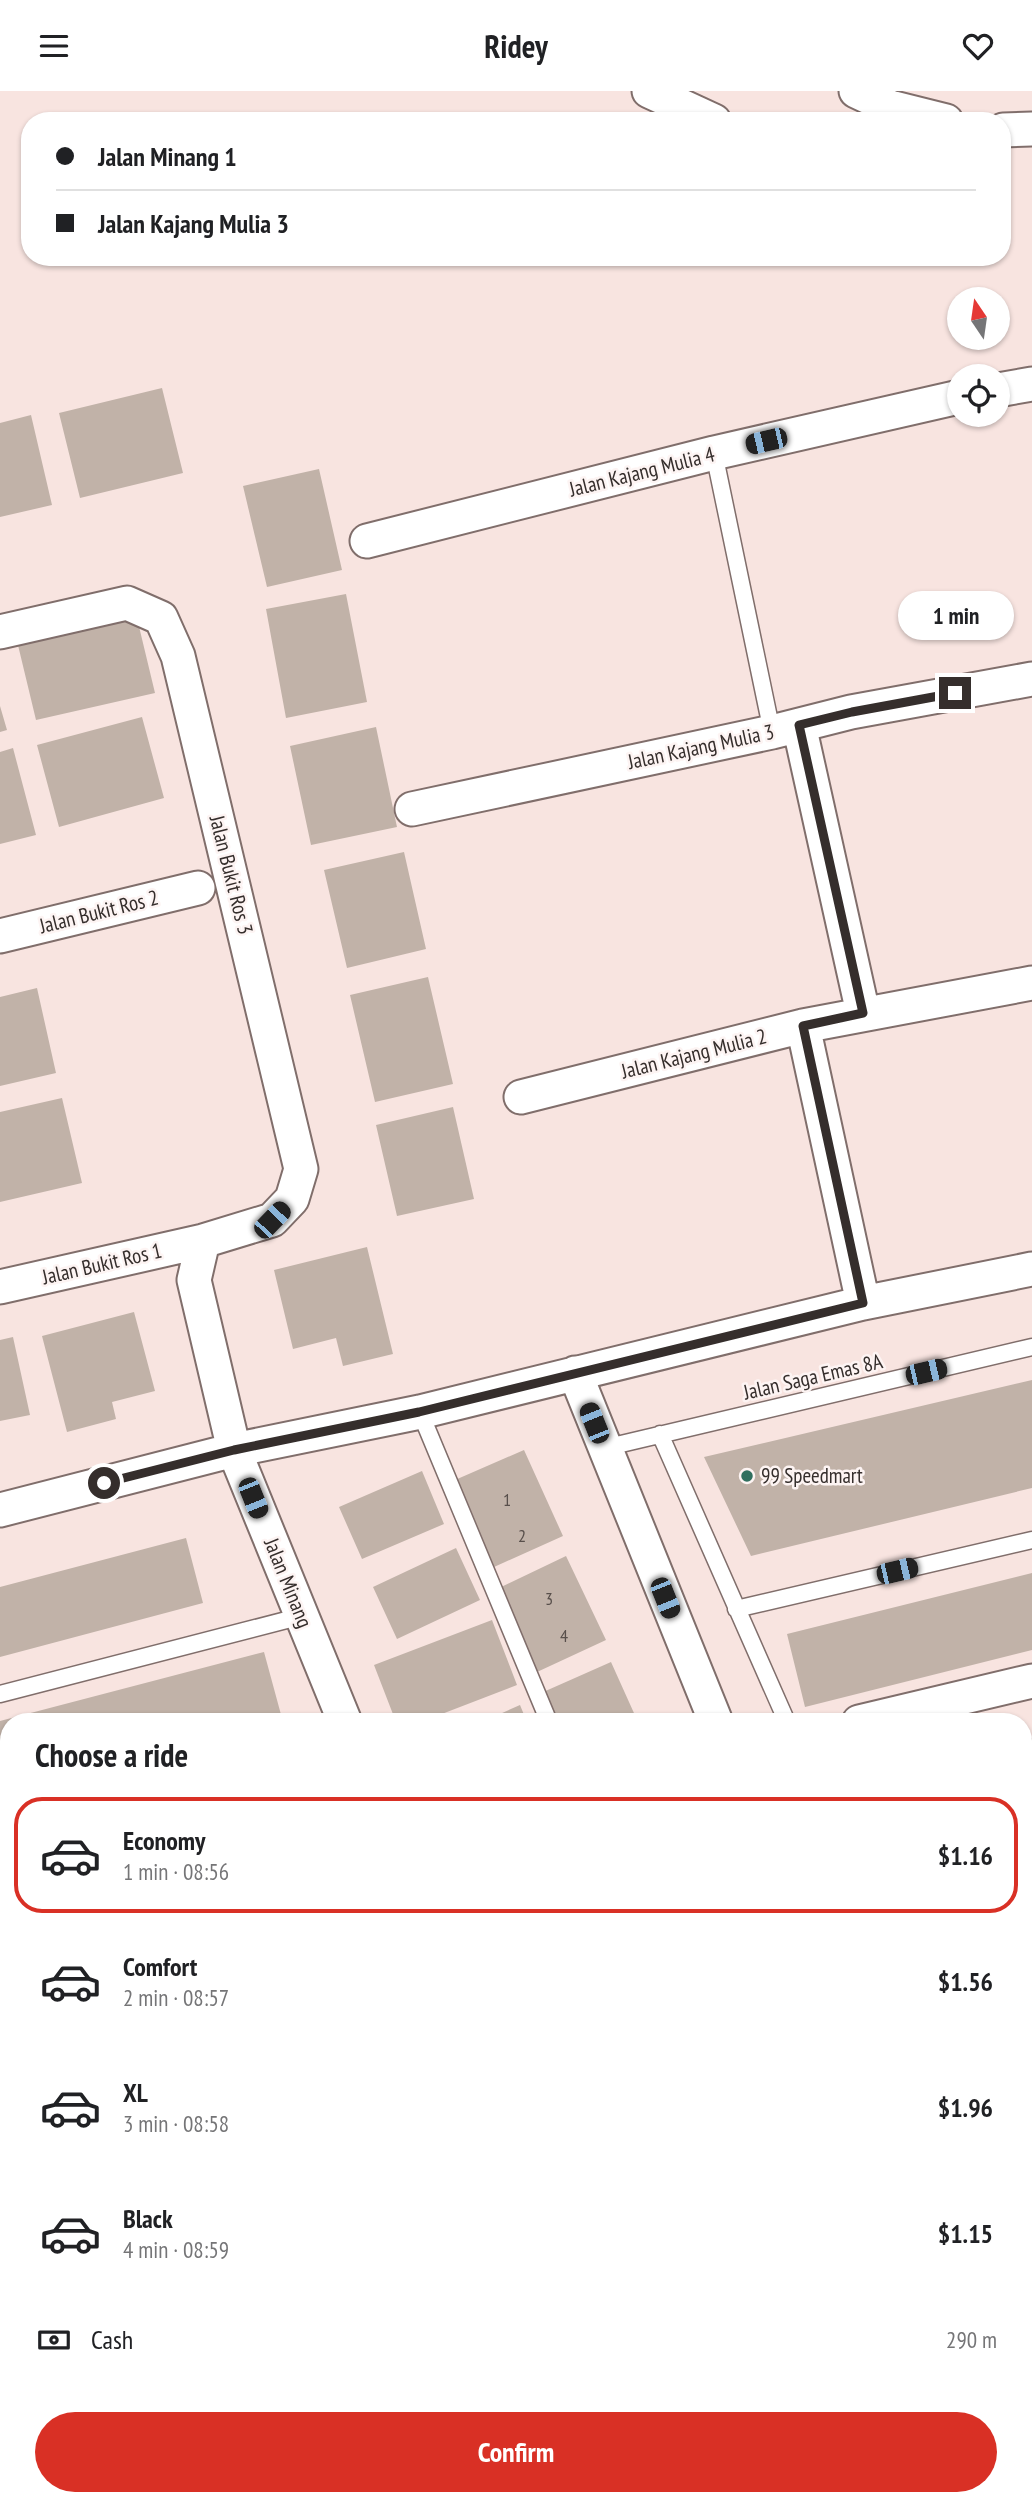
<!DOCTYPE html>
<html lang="en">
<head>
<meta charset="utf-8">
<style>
  :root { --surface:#fff; --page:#f2f2f2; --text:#202124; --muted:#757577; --line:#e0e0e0; --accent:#d93025 }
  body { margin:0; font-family:"PT Sans Narrow",sans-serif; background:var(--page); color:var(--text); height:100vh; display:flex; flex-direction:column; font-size:26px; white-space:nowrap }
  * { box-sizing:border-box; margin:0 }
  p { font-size:23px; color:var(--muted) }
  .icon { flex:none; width:38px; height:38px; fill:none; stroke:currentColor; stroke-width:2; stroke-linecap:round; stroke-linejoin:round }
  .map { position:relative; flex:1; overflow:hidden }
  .drawer { position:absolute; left:0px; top:1622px; width:1032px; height:793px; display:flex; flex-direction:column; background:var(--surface); border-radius:28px 28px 0 0; box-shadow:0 2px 5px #0004 }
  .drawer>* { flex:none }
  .guide { position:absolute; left:21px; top:21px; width:990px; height:154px; border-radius:28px; box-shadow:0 2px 5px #0004; display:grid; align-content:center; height:154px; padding:0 35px; background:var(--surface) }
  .needle { width:46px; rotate:347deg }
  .tools { position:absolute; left:947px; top:196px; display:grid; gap:14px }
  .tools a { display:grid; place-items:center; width:63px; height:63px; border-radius:50%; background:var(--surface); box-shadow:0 2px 5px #0004; font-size:35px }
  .end { position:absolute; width:32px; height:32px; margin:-16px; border:9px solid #352e2c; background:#fff; box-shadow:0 0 0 4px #fff }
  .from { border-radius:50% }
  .bubble { position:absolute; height:49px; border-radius:24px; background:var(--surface); box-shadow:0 2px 5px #0004; font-size:23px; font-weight:800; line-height:49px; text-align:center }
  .car { position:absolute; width:21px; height:42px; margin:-21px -10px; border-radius:9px; box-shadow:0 0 5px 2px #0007; background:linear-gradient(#222 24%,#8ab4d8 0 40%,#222 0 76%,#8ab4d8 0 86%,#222 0) }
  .guide b { display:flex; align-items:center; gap:24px; height:66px; font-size:26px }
  .guide b+b { border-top:2px solid var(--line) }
  .guide i { width:18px; height:18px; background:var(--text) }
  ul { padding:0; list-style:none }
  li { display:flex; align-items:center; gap:21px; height:116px; margin:0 14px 10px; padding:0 21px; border:4px solid transparent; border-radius:28px }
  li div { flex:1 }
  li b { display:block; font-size:26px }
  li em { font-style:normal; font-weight:800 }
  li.selected { border-color:var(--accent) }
  li>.icon { width:63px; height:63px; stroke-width:1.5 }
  h2 { padding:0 35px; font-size:32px; line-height:84px }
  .pay { display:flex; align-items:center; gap:18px; height:77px; padding:0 35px; font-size:26px }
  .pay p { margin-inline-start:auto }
  .button { display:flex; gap:14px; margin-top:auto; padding:14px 35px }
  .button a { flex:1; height:80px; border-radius:42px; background:var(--accent); color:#fff; font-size:28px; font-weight:800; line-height:80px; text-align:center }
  header { display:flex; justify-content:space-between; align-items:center; height:91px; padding:0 35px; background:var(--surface); font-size:32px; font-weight:800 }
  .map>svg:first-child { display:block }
  .building { fill:#c1b2a8 }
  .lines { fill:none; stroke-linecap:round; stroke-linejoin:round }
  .lane-casing { stroke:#806e6b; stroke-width:19 }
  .street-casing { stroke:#806e6b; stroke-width:37 }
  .lane { stroke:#fff; stroke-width:16 }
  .street { stroke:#fff; stroke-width:33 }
  .route { stroke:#352e2c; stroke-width:9 }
  .poi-dot { fill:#30705f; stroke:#fdf4f3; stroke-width:2.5 }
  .labels { text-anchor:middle; stroke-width:5; stroke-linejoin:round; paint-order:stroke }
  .number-label { font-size:18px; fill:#584f4b }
  .street-label { font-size:21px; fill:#352e2c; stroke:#fdf4f3 }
  .poi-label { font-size:21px; fill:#352e2c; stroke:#fdf4f3; text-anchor:start }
</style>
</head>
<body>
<header><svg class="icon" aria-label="menu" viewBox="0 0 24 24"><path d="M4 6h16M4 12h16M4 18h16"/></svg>Ridey<svg class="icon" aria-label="heart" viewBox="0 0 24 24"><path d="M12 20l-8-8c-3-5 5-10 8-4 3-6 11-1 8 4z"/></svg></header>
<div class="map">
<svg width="1032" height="2414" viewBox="0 0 1032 2414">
  <rect width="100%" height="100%" fill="#f8e4e0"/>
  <path class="building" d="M162 297 183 382 80 407 59 322Z
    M31 324 52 414 0 426V332Z
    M319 378 342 479 267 496 243 395Z
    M346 503 367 611 286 627 266 518Z
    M136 523 155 602 36 629 17 550Z
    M0 615 7 639 0 641Z
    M142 626 164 707 59 736 37 654Z
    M376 636 397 736 311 754 290 655Z
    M13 657 36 744 0 753V661Z
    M404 761 426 858 347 877 324 779Z
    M428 886 453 993 375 1011 350 904Z
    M37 897 56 982 0 995V906Z
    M62 1007 82 1092 0 1111V1021Z
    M453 1016 474 1108 397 1125 376 1034Z
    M367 1156 393 1263 343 1275 336 1247 293 1258 274 1179Z
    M134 1221 155 1300 112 1311 116 1328 67 1341 42 1245Z
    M13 1246 30 1324 0 1330V1249Z
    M1032 1289V1397L751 1465 704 1366Z
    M524 1359 563 1445 494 1476 455 1389Z
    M422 1380 444 1433 362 1468 339 1416Z
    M186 1447 203 1512 0 1566V1496Z
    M456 1457 480 1509 397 1548 373 1496Z
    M566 1465 606 1549 537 1581 497 1498Z
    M1032 1482V1559L805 1616 787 1543Z
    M492 1529 517 1594 421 1631H396L374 1574Z
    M264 1561 283 1631H9V1717L0 1719V1630Z
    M611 1571 638 1631H554L541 1602Z
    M520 1614 527 1631H482Z
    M1032 1647V1724L1024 1726V1649Z
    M1032 1796V1901L1024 1904V1798Z
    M1032 2060V2154L1031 2155 1024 2128V2063Z"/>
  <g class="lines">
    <defs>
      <path id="lane" d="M714 362 772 641
        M420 1321 549 1631
        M660 1343 787 1631
        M604 1357 1032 1256
        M736 1518 1032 1449
        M0 1603 302 1525
        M1024 1785 1032 1783
        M0 1961 9 1993
        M1024 1988 1032 1986
        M1024 2214 1032 2212
        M1024 2317 1032 2354
        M914 2406 919 2414
        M1030 2414 1032 2409"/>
      <path id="street" d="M649 0 714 30
        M856 0 890 16 946 30
        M1003 39 1032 38
        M998 299 1032 293
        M367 450 714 362 959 306
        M0 541 127 512 161 527 178 565 301 1078 292 1108 272 1129 203 1150 0 1196
        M799 634 863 922
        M412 718 772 641 851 621 1032 588
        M0 845 198 797
        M803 935 863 1212
        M521 1006 803 935 1032 892
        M203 1150 194 1189 234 1359 345 1631
        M575 1282 716 1631
        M0 1419 234 1359 420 1321 863 1212 1032 1178
        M859 1631 1032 1590
        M0 1779 9 1777
        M399 2406V2414
        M657 2406 667 2414
        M124 2414 170 2406"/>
    </defs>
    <use href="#lane" class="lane-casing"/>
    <use href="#street" class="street-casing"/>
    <use href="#lane" class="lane"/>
    <use href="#street" class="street"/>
  </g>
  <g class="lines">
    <path class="route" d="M104 1392 234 1359 419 1321 863 1212 803 935 863 922 799 634 852 621 955 602"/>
  </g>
  <circle class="poi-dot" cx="747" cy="1385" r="7"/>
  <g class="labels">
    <g class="number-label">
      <text x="507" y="1415">1</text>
      <text x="522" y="1451">2</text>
      <text x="549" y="1514">3</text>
      <text x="564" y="1551">4</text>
    </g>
    <g class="street-label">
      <text transform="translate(642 381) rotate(-14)" y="7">Jalan Kajang Mulia 4</text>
      <text transform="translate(701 656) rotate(-12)" y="7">Jalan Kajang Mulia 3</text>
      <text transform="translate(231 784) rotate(76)" y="7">Jalan Bukit Ros 3</text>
      <text transform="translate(99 821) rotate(-14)" y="7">Jalan Bukit Ros 2</text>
      <text transform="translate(694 963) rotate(-14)" y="7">Jalan Kajang Mulia 2</text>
      <text transform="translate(102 1173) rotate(-13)" y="7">Jalan Bukit Ros 1</text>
      <text transform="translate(813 1286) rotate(-13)" y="7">Jalan Saga Emas 8A</text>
      <text transform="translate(288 1492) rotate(68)" y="7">Jalan Minang</text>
    </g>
    <g class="poi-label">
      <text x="761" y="1392">99 Speedmart</text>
    </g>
  </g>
</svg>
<div class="tools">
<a><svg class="needle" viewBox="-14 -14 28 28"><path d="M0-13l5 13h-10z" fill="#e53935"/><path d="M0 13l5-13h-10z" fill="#757577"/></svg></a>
<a><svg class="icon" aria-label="locate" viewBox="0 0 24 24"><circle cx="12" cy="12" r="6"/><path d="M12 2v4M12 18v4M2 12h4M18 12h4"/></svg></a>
</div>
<i class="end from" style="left:104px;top:1392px"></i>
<i class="end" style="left:955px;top:602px"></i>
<div class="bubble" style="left:898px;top:500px;width:116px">1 min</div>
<i class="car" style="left:766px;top:350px;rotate:257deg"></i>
<i class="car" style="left:272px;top:1129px;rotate:44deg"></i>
<i class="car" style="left:926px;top:1281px;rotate:77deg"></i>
<i class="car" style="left:594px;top:1332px;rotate:338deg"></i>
<i class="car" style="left:253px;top:1407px;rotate:158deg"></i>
<i class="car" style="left:897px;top:1480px;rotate:77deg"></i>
<i class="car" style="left:665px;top:1507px;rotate:158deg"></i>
<div class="guide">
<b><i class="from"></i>Jalan Minang 1</b>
<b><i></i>Jalan Kajang Mulia 3</b>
</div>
<section class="drawer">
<h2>Choose a ride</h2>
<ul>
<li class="selected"><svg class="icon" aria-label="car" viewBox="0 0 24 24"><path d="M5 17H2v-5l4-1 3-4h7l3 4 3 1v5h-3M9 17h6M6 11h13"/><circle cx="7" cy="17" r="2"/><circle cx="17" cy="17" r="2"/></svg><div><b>Economy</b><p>1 min · 08:56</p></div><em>$1.16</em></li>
<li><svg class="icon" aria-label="car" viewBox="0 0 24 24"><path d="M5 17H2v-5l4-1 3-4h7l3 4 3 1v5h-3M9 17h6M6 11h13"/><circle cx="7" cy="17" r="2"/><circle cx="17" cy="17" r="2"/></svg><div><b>Comfort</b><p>2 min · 08:57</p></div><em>$1.56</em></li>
<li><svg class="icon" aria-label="car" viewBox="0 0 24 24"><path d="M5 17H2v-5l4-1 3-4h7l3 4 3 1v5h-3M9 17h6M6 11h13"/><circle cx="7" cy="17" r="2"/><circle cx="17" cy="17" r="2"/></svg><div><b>XL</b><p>3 min · 08:58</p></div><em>$1.96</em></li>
<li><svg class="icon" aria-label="car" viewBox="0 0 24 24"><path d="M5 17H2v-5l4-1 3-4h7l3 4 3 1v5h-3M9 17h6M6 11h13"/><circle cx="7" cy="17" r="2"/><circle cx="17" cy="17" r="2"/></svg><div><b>Black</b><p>4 min · 08:59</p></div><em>$1.15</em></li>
</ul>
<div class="pay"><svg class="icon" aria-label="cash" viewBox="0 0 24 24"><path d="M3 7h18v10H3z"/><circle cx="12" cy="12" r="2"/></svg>Cash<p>290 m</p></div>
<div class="button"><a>Confirm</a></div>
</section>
</div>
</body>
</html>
